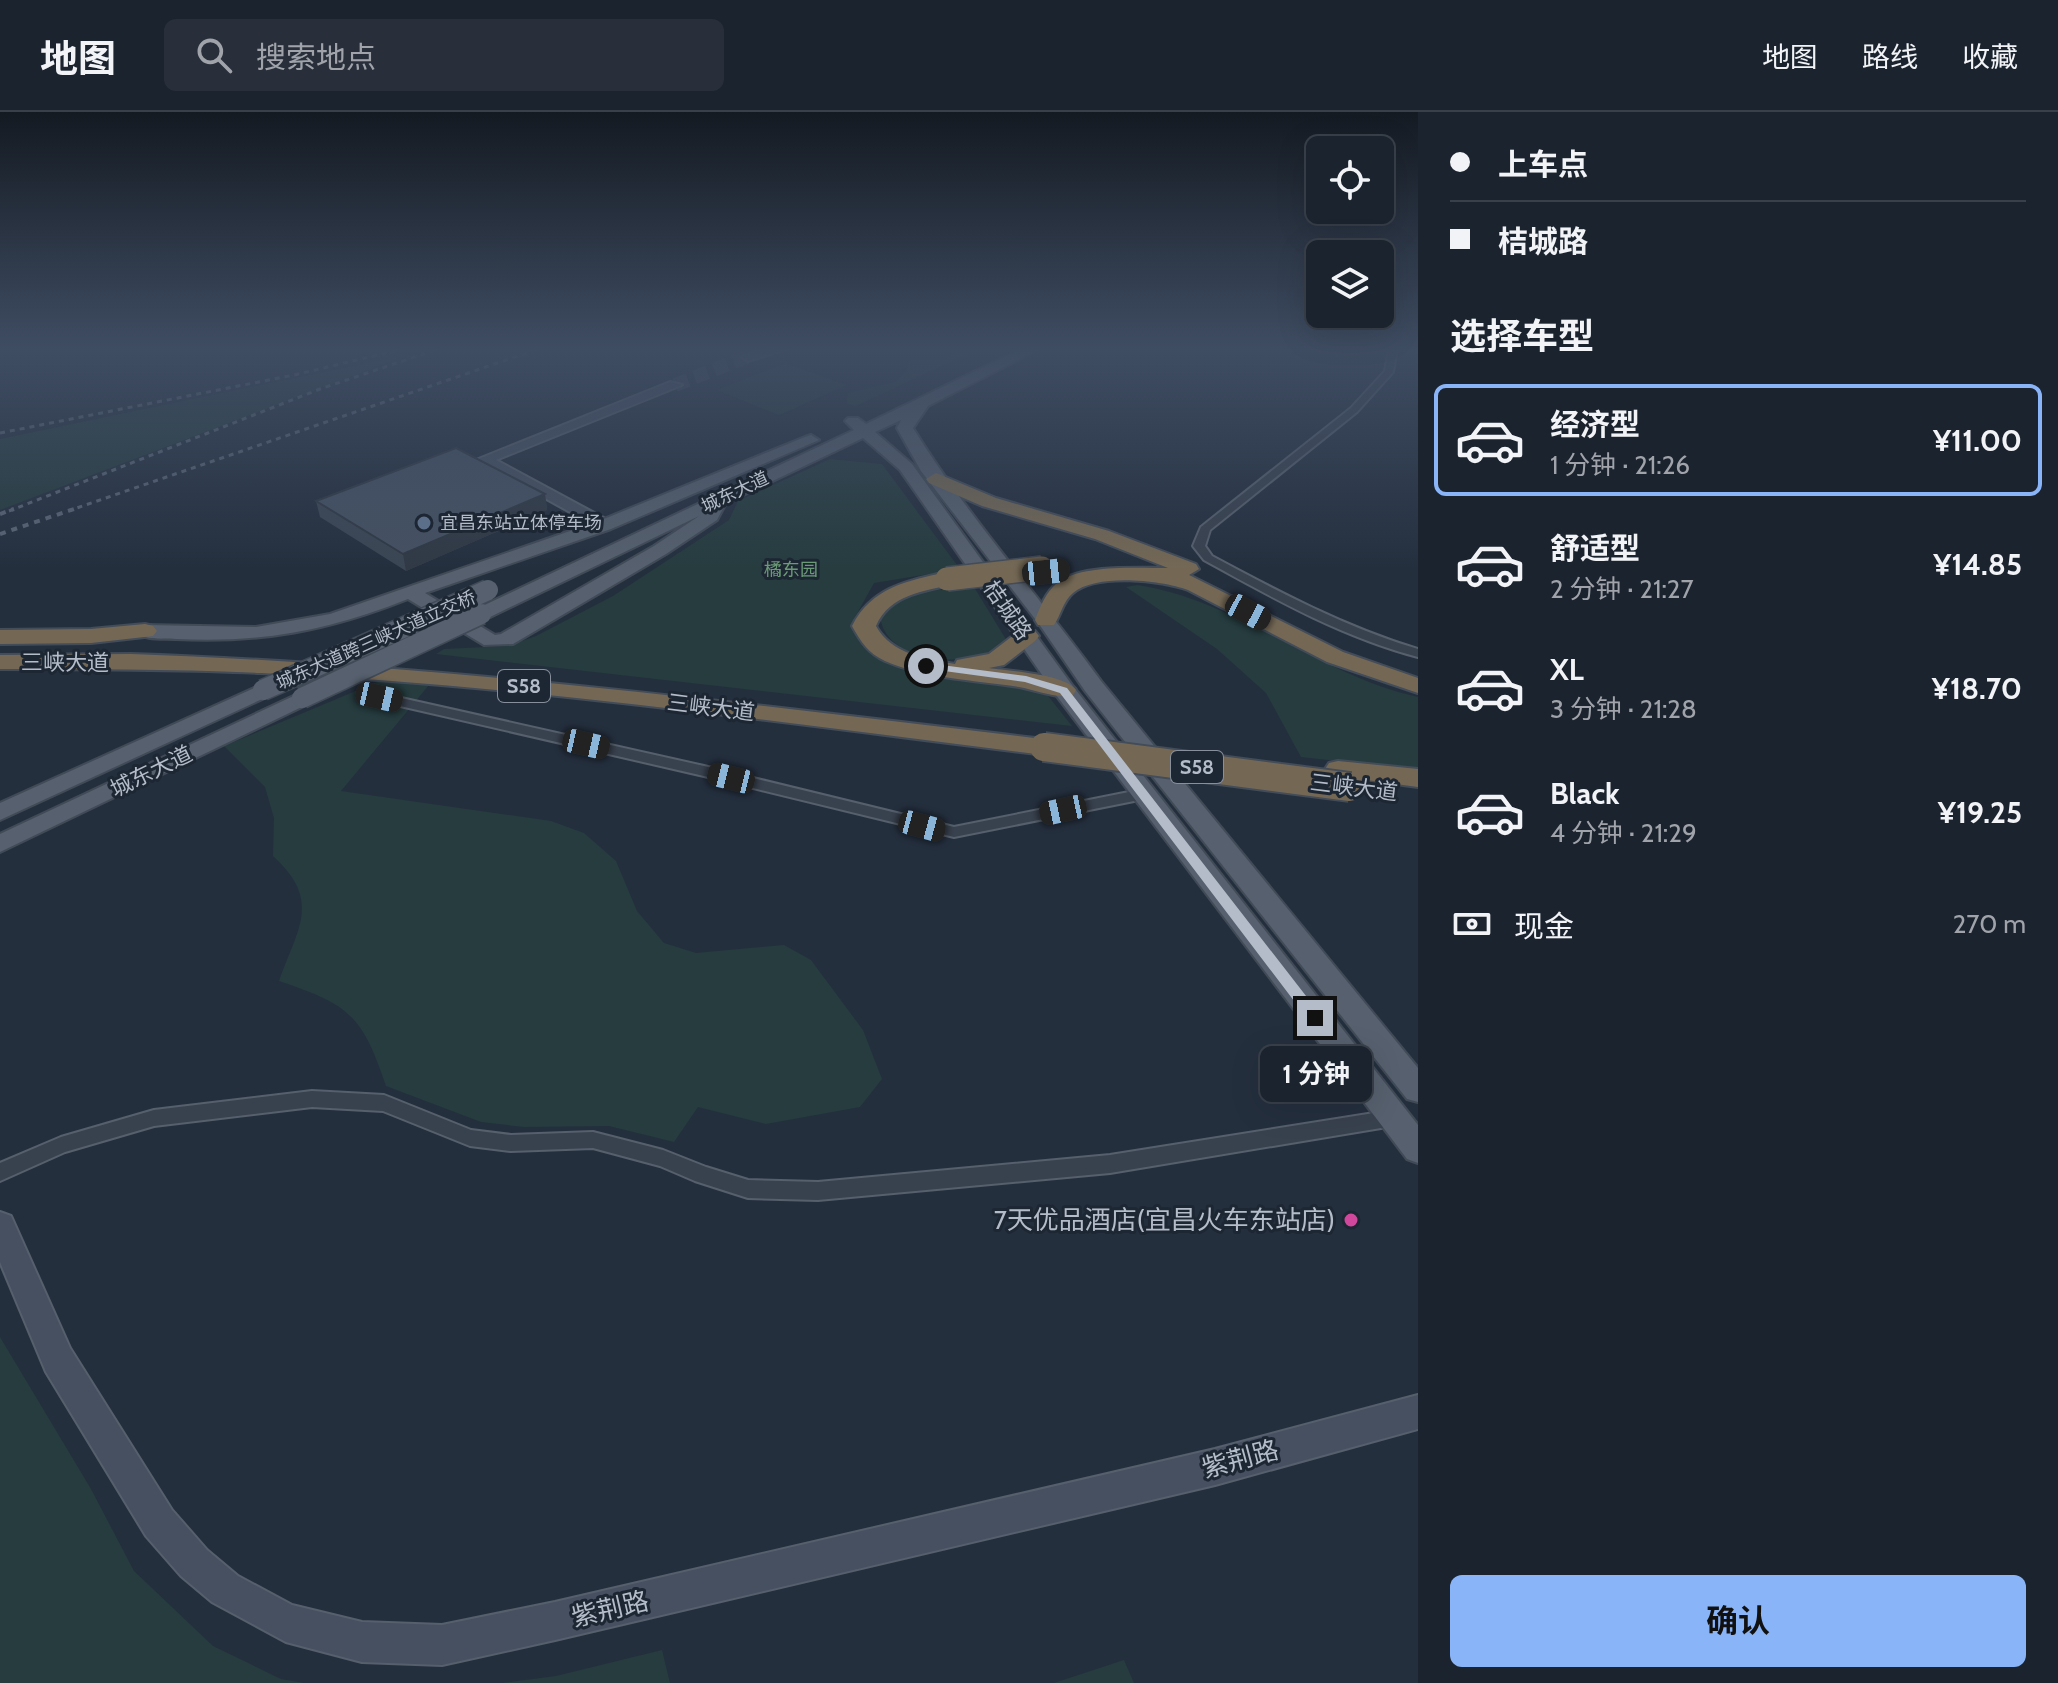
<!DOCTYPE html>
<html lang="zh">
<head>
<meta charset="utf-8">
<style>
  :root { --surface:#1b232e; --page:#282f3a; --text:#f1f3f6; --muted:#a0a4aa; --line:#39404a; --accent:#8ab4f8 }
  body { margin:0; font-family:Cabin,"Noto Sans SC",sans-serif; background:var(--page); color:var(--text); height:100vh; display:flex; flex-direction:column; font-size:30px; white-space:nowrap }
  * { box-sizing:border-box; margin:0 }
  p { font-size:26px; color:var(--muted) }
  .icon { flex:none; width:44px; height:44px; fill:none; stroke:currentColor; stroke-width:2; stroke-linecap:round; stroke-linejoin:round }
  .map { position:relative; flex:1; overflow:hidden }
  .side { display:flex; flex-direction:column; background:var(--surface); width:640px }
  .side>* { flex:none }
  .banner { display:grid; align-content:center; height:176px; padding:0 32px; background:var(--surface) }
  .controls { position:absolute; left:1306px; top:24px; display:grid; gap:16px }
  .controls a { display:grid; place-items:center; width:88px; height:88px; border-radius:12px; background:var(--surface); box-shadow:0 8px 32px #0002,0 0 0 2px var(--line); font-size:40px }
  .end { position:absolute; width:36px; height:36px; margin:-18px; border:10px solid #b4bcc9; background:#111; box-shadow:0 0 0 4px #111 }
  .from { border-radius:50% }
  .bubble { position:absolute; height:56px; border-radius:12px; background:var(--surface); box-shadow:0 8px 32px #0002,0 0 0 2px var(--line); font-size:26px; font-weight:700; line-height:56px; text-align:center }
  .car { position:absolute; width:24px; height:48px; margin:-24px -12px; border-radius:10px; box-shadow:0 0 6px 2px #0007; background:linear-gradient(#222 24%,#8ab4d8 0 40%,#222 0 76%,#8ab4d8 0 86%,#222 0) }
  .banner b { display:flex; align-items:center; gap:28px; height:76px; font-size:30px }
  .banner b+b { border-top:2px solid var(--line) }
  .banner i { width:20px; height:20px; background:var(--text) }
  ul { padding:0; list-style:none }
  li { display:flex; align-items:center; gap:24px; height:112px; margin:0 16px 12px; padding:0 16px; border:4px solid transparent; border-radius:12px }
  li div { flex:1 }
  li b { display:block; font-size:30px }
  li em { font-style:normal; font-weight:700 }
  li.active { border-color:var(--accent) }
  li>.icon { width:72px; height:72px; stroke-width:1.5 }
  h2 { padding:0 32px; font-size:36px; line-height:96px }
  .pay { display:flex; align-items:center; gap:20px; height:88px; padding:0 32px; font-size:30px }
  .pay p { margin-inline-start:auto }
  .primary-button { display:flex; gap:16px; margin-top:auto; padding:16px 32px }
  .primary-button a { flex:1; height:92px; border-radius:12px; background:var(--accent); color:#111; font-size:32px; font-weight:700; line-height:92px; text-align:center }
  header { display:flex; align-items:center; gap:48px; box-sizing:border-box; height:112px; padding:0 40px; background:var(--surface); border-bottom:2px solid var(--line) }
  header strong { font-size:38px }
  nav { display:flex; gap:44px; margin-inline-start:auto; font-size:28px }
  .search { width:560px; height:72px; background:var(--page); display:flex; align-items:center; gap:20px; box-sizing:border-box; padding:0 28px; border-radius:12px; color:var(--muted); font-size:30px }
  main { display:flex; flex:1; min-height:0 }
  .map>svg:first-child { display:block }
  .green { fill:#263c3f }
  .lines { fill:none; stroke-linecap:round; stroke-linejoin:round }
  .secondary-tunnel { stroke:#3a4453; stroke-width:14; stroke-dasharray:14 7; stroke-linecap:butt }
  .street-casing { stroke:#565f6c; stroke-width:4 }
  .secondary-casing { stroke:#565f6c; stroke-width:4 }
  .primary-casing { stroke:#414a57; stroke-width:4 }
  .highway-casing { stroke:#434c59; stroke-width:4 }
  .street { fill:#38414e; fill-rule:evenodd }
  .secondary { fill:#465061; fill-rule:evenodd }
  .primary { fill:#56606e; fill-rule:evenodd }
  .highway { fill:#746855; fill-rule:evenodd }
  .rail-far1 { stroke:#5a6575; stroke-width:3; stroke-dasharray:5 5; stroke-linecap:butt }
  .rail { stroke:#5a6575; stroke-width:4; stroke-dasharray:6 6; stroke-linecap:butt }
  .primary-bridge-casing { stroke:#414a57; stroke-width:23; stroke-linecap:butt }
  .highway-bridge-far1-casing { stroke:#434c59; stroke-width:26; stroke-linecap:butt }
  .highway-bridge-casing { stroke:#434c59; stroke-width:32; stroke-linecap:butt }
  .primary-bridge { stroke:#56606e; stroke-width:20 }
  .highway-bridge-far1 { stroke:#746855; stroke-width:23 }
  .highway-bridge { stroke:#746855; stroke-width:28 }
  .wall { fill:#3b4654 }
  .shaded-wall { fill:#303945 }
  .building { fill:#455162; stroke:#303945; stroke-width:2 }
  .route { fill:#b4bcc9 }
  .service-dot { fill:#5c6f8a; stroke:#1d2633; stroke-width:3 }
  .hotel-dot { fill:#d1479c; stroke:#1d2633; stroke-width:3 }
  .labels { text-anchor:middle; stroke-width:6; stroke-linejoin:round; paint-order:stroke }
  .far-street-label { font-size:18px; fill:#b4bcc9; stroke:#1d2633 }
  .far-poi-label { font-size:18px; fill:#b4bcc9; stroke:#1d2633; text-anchor:start }
  .far-park-label { font-size:18px; fill:#6b9a76; stroke:#1d2633 }
  .shield { fill:#1d2633; stroke:#878f9c; stroke-width:2 }
  .shield-label { font-size:20px; font-weight:bold; fill:#b4bcc9 }
  .street-label { font-size:22px; fill:#b4bcc9; stroke:#1d2633 }
  .near-poi-label { font-size:26px; fill:#b4bcc9; stroke:#1d2633; text-anchor:end }
  .near-street-label { font-size:26px; fill:#b4bcc9; stroke:#1d2633 }
</style>
</head>
<body>
<header>
<strong>地图</strong>
<div class="search"><svg class="icon" aria-label="search" viewBox="0 0 24 24"><circle cx="10" cy="10" r="6"/><path d="M15 15l6 6"/></svg>搜索地点</div>
<nav><a>地图</a><a>路线</a><a>收藏</a></nav>
</header>
<main>
<div class="map">
<svg width="1418" height="1571" viewBox="0 0 1418 1571">
  <rect width="100%" height="100%" fill="#242f3e"/>
  <path class="green" d="M959 237H978L856 294 847 292 848 281 895 270 906 260 908 251 912 247H947Z
    M397 245V247L0 398V327Z
    M785 251 847 273 779 303 717 278Z
    M830 347 882 352 960 457 874 471 854 507C859 522 861 535 875 544 904 563 1007 573 1045 580L1072 614 436 542 444 537 507 534 536 524 613 484 729 408 738 389Z
    M1137 473C1238 488 1318 563 1418 585V658L1301 645 1266 581 1217 537 1126 475Z
    M974 475 1007 529C1000 533 993 539 986 542 953 554 886 548 880 505 900 476 944 478 974 475Z
    M382 568 429 573 341 679 551 709 584 721 616 749 637 799 664 831 696 841 784 833 811 848 863 918 882 967 860 995 766 1012 698 995 674 1030 609 1014 524 1015 481 1010 386 974C362 903 350 893 279 869 298 815 322 789 273 744L274 706 265 675 224 634Z
    M0 1225 91 1377 134 1459 213 1534 281 1567 304 1571H0Z
    M662 1538 670 1571H502L556 1564Z
    M1124 1548 1134 1571H1054Z"/>
  <g class="lines">
    <path class="secondary-tunnel" d="M675 273 767 237"/>
    <defs>
      <path id="street" d="M1389 237H1397L1393 260 1357 300 1210 418 1205 434 1212 444C1279 480 1345 515 1418 537V545C1342 525 1273 486 1204 448L1193 434 1201 415 1351 296 1385 259Z
        M379 581 704 654 954 715 1144 677 1151 682 1144 687 954 725 704 664 374 588 372 585Z
        M312 979 384 983 471 1018 511 1023 593 1020 663 1038 706 1055 748 1068 818 1070 1110 1043 1393 998 1400 1000 1403 1006 1400 1012 1393 1014 1110 1061 818 1088 748 1086 695 1069 660 1054 593 1036 511 1039 470 1034 383 999 312 995 154 1014 65 1040 0 1069V1051L61 1025 154 998Z"/>
      <path id="secondary" d="M764 237H786L748 249 742 245Z
        M670 270 682 273 496 348 611 410V416H599L476 348Z
        M0 1100 11 1104 70 1236 172 1398 207 1438 238 1464 292 1493 362 1510 442 1513 555 1490 1215 1337 1418 1283V1317L1215 1373 555 1528 442 1553 362 1550 286 1530 212 1490 181 1464 146 1424 46 1260 0 1150Z"/>
      <path id="primary" d="M1021 237H1039L928 294 913 316C968 405 1039 484 1101 569L1418 956V990L1407 987 1085 579 1039 512 921 359 897 316 901 308 875 320 912 352 1072 573 1418 1013V1051L1407 1047 1056 583 900 358 863 326 726 391 717 408 666 442 513 532 484 533 408 487C328 519 262 531 176 527 163 526 144 529 135 519L145 513 256 515 330 502 599 409 805 325 811 323 819 328 611 417 425 481 495 523 501 522 654 434 699 404 488 506H474L471 502 474 498 854 318 845 309 848 306H858L866 312Z
        M263 572 271 573 274 578 271 583 0 708V691Z
        M302 580 313 586 310 591 0 740V722Z"/>
      <path id="highway" d="M936 361 996 386 1109 419 1196 452 1199 457 1189 463 1343 540 1418 566V581L1327 550 1188 478C1162 468 1096 461 1073 481 1063 489 1061 503 1054 513H1038L1035 508C1040 495 1046 480 1057 471 1081 452 1138 456 1168 456L1095 427 982 394 929 371 926 367Z
        M947 460 958 467 955 472C924 479 890 482 876 514 891 542 926 547 955 552L957 548 989 542 1019 519H1035L1039 524 1035 529 1004 553 989 556C1009 559 1065 562 1076 578L1073 583C1056 587 1036 578 1019 575 975 568 927 567 885 549 868 541 861 530 852 514 872 475 907 469 947 460Z
        M145 512 153 514 157 519 153 524 91 531 0 532V518L91 517Z
        M131 542C437 552 740 591 1044 627L1053 629 1057 635 1053 641 1044 643C784 611 523 573 261 561 174 557 87 557 0 557V543Z
        M1338 649 1418 657V675L1329 663 1325 657 1329 651Z"/>
    </defs>
    <use href="#street" class="street-casing"/>
    <use href="#secondary" class="secondary-casing"/>
    <use href="#primary" class="primary-casing"/>
    <use href="#highway" class="highway-casing"/>
    <use href="#street" class="street"/>
    <use href="#secondary" class="secondary"/>
    <use href="#primary" class="primary"/>
    <use href="#highway" class="highway"/>
    <path class="rail-far1" d="M0 321 294 263 403 237
      M9 399 320 277 438 237
      M68 399 538 237"/>
    <path class="rail" d="M0 402 14 397
      M0 422 74 397"/>
    <defs>
      <path id="primary-bridge" d="M263 578 488 478
        M302 586 481 502"/>
      <path id="highway-bridge-far1" d="M947 467 1042 456"/>
      <path id="highway-bridge" d="M1044 635 1350 675"/>
    </defs>
    <use href="#primary-bridge" class="primary-bridge-casing"/>
    <use href="#highway-bridge-far1" class="highway-bridge-far1-casing"/>
    <use href="#highway-bridge" class="highway-bridge-casing"/>
    <use href="#primary-bridge" class="primary-bridge"/>
    <use href="#highway-bridge-far1" class="highway-bridge-far1"/>
    <use href="#highway-bridge" class="highway-bridge"/>
  </g>
  <path class="wall" d="M545 382 547 398 406 459 320 405 316 389Z"/>
  <path class="shaded-wall" d="M545 382 547 398 406 459 403 442Z"/>
  <path class="building" d="M456 336 545 382 403 442 316 389Z"/>
  <linearGradient id="sky" x2="0" y2="1"><stop stop-color="#141a22"/><stop offset="0.52" stop-color="#3f4d63"/><stop offset="1" stop-color="#3f4d63" stop-opacity="0"/></linearGradient>
  <rect width="1418" height="457" fill="url(#sky)"/>
  <path class="route" d="M926 551 1026 564 1067 576 1320 902V910H1310L1060 581 1025 570 922 556V552Z"/>
  <circle class="service-dot" cx="424" cy="411" r="8"/>
  <circle class="hotel-dot" cx="1351" cy="1108" r="8"/>
  <g class="labels">
    <g class="far-street-label">
      <text transform="translate(735 380) rotate(-25)" y="6">城东大道</text>
      <text transform="translate(376 528) rotate(-24)" y="6">城东大道跨三峡大道立交桥</text>
    </g>
    <g class="far-poi-label">
      <text x="440" y="417">宜昌东站立体停车场</text>
    </g>
    <g class="far-park-label">
      <text x="791" y="464">橘东园</text>
    </g>
    <g class="shield">
      <rect x="498" y="558" width="52" height="32" rx="6"/>
      <rect x="1171" y="639" width="52" height="32" rx="6"/>
    </g>
    <g class="shield-label">
      <text x="524" y="581">S58</text>
      <text x="1197" y="662">S58</text>
    </g>
    <g class="street-label">
      <text transform="translate(1008 498) rotate(55)" y="8">桔城路</text>
      <text x="65" y="558">三峡大道</text>
      <text transform="translate(711 595) rotate(7)" y="8">三峡大道</text>
      <text transform="translate(151 659) rotate(-26)" y="8">城东大道</text>
      <text transform="translate(1354 675) rotate(7)" y="8">三峡大道</text>
    </g>
    <g class="near-poi-label">
      <text x="1335" y="1117">7天优品酒店(宜昌火车东站店)</text>
    </g>
    <g class="near-street-label">
      <text transform="translate(1240 1347) rotate(-15)" y="9">紫荆路</text>
      <text transform="translate(610 1497) rotate(-13)" y="9">紫荆路</text>
    </g>
  </g>
</svg>
<div class="controls">
<a><svg class="icon" aria-label="locate" viewBox="0 0 24 24"><circle cx="12" cy="12" r="6"/><path d="M12 2v4M12 18v4M2 12h4M18 12h4"/></svg></a>
<a><svg class="icon" aria-label="layers" viewBox="0 0 24 24"><path d="M12 4l9 5-9 5-9-5zM3 14l9 5 9-5"/></svg></a>
</div>
<i class="end from" style="left:926px;top:554px"></i>
<i class="end" style="left:1315px;top:906px"></i>
<div class="bubble" style="left:1260px;top:934px;width:112px">1 分钟</div>
<i class="car" style="left:1046px;top:460px;rotate:84deg"></i>
<i class="car" style="left:1248px;top:500px;rotate:118deg"></i>
<i class="car" style="left:379px;top:585px;rotate:103deg"></i>
<i class="car" style="left:586px;top:632px;rotate:103deg"></i>
<i class="car" style="left:731px;top:666px;rotate:284deg"></i>
<i class="car" style="left:1063px;top:698px;rotate:258deg"></i>
<i class="car" style="left:922px;top:714px;rotate:105deg"></i>
</div>
<section class="side">
<div class="banner">
<b><i class="from"></i>上车点</b>
<b><i></i>桔城路</b>
</div>
<h2>选择车型</h2>
<ul>
<li class="active"><svg class="icon" aria-label="car" viewBox="0 0 24 24"><path d="M5 17H2v-5l4-1 3-4h7l3 4 3 1v5h-3M9 17h6M6 11h13"/><circle cx="7" cy="17" r="2"/><circle cx="17" cy="17" r="2"/></svg><div><b>经济型</b><p>1 分钟 · 21:26</p></div><em>¥11.00</em></li>
<li><svg class="icon" aria-label="car" viewBox="0 0 24 24"><path d="M5 17H2v-5l4-1 3-4h7l3 4 3 1v5h-3M9 17h6M6 11h13"/><circle cx="7" cy="17" r="2"/><circle cx="17" cy="17" r="2"/></svg><div><b>舒适型</b><p>2 分钟 · 21:27</p></div><em>¥14.85</em></li>
<li><svg class="icon" aria-label="car" viewBox="0 0 24 24"><path d="M5 17H2v-5l4-1 3-4h7l3 4 3 1v5h-3M9 17h6M6 11h13"/><circle cx="7" cy="17" r="2"/><circle cx="17" cy="17" r="2"/></svg><div><b>XL</b><p>3 分钟 · 21:28</p></div><em>¥18.70</em></li>
<li><svg class="icon" aria-label="car" viewBox="0 0 24 24"><path d="M5 17H2v-5l4-1 3-4h7l3 4 3 1v5h-3M9 17h6M6 11h13"/><circle cx="7" cy="17" r="2"/><circle cx="17" cy="17" r="2"/></svg><div><b>Black</b><p>4 分钟 · 21:29</p></div><em>¥19.25</em></li>
</ul>
<div class="pay"><svg class="icon" aria-label="cash" viewBox="0 0 24 24"><path d="M3 7h18v10H3z"/><circle cx="12" cy="12" r="2"/></svg>现金<p>270 m</p></div>
<div class="primary-button"><a>确认</a></div>
</section>
</main>
</body>
</html>
